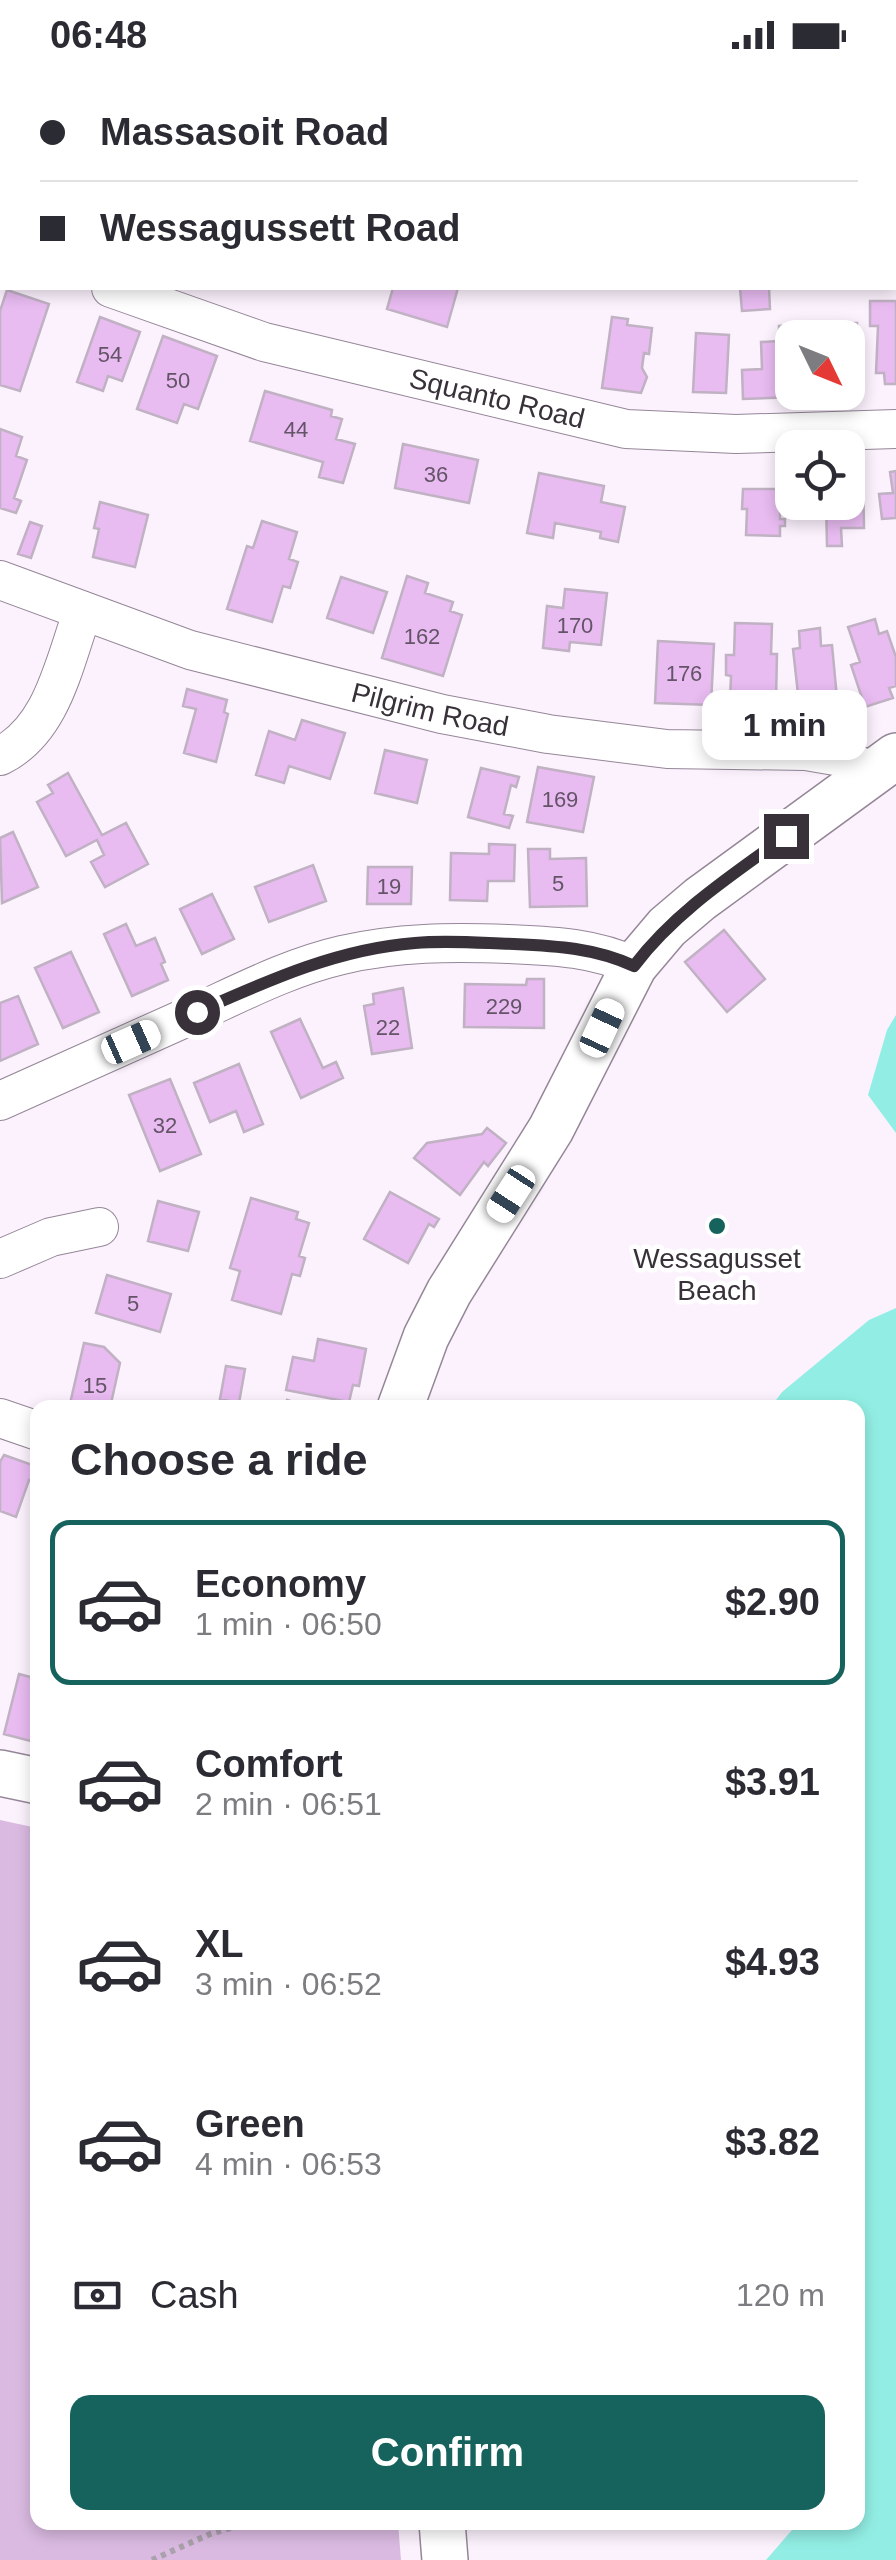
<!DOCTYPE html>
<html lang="en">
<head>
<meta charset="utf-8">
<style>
  :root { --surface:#fff; --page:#f2f2f3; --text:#2b2b33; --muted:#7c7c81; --line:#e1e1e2; --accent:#16635d }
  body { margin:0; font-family:Arial,sans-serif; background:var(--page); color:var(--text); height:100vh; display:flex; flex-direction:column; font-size:38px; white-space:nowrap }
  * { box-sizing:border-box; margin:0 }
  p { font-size:32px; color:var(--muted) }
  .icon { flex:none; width:55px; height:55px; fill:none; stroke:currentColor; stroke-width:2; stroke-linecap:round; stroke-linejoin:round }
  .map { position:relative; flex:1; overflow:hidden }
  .panel { position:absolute; left:30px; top:1330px; width:835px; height:1130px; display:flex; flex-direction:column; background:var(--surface); border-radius:20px; box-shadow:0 5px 15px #0003 }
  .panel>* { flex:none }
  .banner { position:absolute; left:0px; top:0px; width:898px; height:220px; box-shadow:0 5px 15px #0003; display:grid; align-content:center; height:220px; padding:0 40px; background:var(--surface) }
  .needle { width:65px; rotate:133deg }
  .controls { position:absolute; left:775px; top:250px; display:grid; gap:20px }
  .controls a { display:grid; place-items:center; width:90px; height:90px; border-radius:20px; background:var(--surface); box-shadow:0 5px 15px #0003; font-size:50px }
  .end { position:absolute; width:45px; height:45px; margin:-22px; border:12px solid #383139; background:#fff; box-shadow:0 0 0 5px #fff }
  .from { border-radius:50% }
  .bubble { position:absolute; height:70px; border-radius:20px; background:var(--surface); box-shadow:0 5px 15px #0003; font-size:32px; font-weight:700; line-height:70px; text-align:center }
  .car { position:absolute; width:30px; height:60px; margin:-30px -15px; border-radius:12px; box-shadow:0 0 8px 2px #0007; background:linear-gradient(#fff 24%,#345 0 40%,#fff 0 76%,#345 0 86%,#fff 0) }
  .banner b { display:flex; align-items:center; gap:35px; height:95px; font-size:38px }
  .banner b+b { border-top:2px solid var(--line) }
  .banner i { width:25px; height:25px; background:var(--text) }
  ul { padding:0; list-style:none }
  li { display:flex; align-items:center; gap:30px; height:165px; margin:0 20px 15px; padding:0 20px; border:5px solid transparent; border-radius:20px }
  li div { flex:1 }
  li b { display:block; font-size:38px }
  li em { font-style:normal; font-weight:700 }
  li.current { border-color:var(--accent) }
  li>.icon { width:90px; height:90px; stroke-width:1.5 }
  h2 { padding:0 40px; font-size:45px; line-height:120px }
  .pay { display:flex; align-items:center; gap:25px; height:110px; padding:0 40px; font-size:38px }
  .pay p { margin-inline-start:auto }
  .cta { display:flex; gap:20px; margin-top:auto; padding:20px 40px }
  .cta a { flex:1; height:115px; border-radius:20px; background:var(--accent); color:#fff; font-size:40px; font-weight:700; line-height:115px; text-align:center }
  .status { display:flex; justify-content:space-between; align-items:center; height:70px; padding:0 50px; background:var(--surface); direction:ltr }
  .status svg { height:28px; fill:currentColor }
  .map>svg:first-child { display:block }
  .green { fill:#dabae1 }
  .water { fill:#92eee4 }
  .building { fill:#e8bbf1; stroke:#c0b1c3; stroke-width:2.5 }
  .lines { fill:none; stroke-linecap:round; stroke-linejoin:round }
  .minor-casing { stroke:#958698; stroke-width:40 }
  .tertiary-casing { stroke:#958698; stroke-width:48 }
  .path { stroke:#a9a1ab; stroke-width:6; stroke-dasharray:5 5; stroke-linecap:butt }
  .minor { stroke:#fff; stroke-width:38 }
  .tertiary { stroke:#fff; stroke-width:45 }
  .route { stroke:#383139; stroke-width:12 }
  .poi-dot { fill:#16635d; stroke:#fff; stroke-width:4 }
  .labels { text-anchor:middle; stroke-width:9; stroke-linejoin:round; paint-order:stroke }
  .number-label { font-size:22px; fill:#645467 }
  .street-label { font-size:28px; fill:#383139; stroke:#fff }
  .poi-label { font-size:28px; fill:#383139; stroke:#fff }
</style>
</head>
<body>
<div class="status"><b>06:48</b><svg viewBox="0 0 49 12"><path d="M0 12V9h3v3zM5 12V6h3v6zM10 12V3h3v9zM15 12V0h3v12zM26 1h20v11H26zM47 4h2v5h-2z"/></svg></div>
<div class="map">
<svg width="896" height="2490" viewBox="0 0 896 2490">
  <rect width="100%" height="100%" fill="#fcf2fe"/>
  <path class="green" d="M0 1750 37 1758 38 2452 398 2453 401 2490H0Z"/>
  <path class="water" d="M896 945V1063L868 1025 887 960Z
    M896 1238V2490H766L798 2453 858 2452V1338L771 1337 782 1322 869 1250Z"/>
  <path class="building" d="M233 0H269L277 2H233Z
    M393 218H458L447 257 387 239Z
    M740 218H769L770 239 742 241Z
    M7 220 49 234 20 321 0 315V241Z
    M870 231H896V314H885L884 303H876L878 256H870Z
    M100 247 140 262 122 311 108 306 103 321 77 312Z
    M612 247 628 249 627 255 652 258 649 284 644 283 642 298 647 307 641 323 602 318Z
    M857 253V317H848V268H810L809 254Z
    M794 255 792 322H797V327L743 329 742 300 762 299 761 272 779 271V256Z
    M696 263 729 265 726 323 693 322Z
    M163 266 217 286 198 339 184 334 177 353 137 339Z
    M265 321 332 340 331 346 342 349 336 369 355 374 343 413 319 407 323 392 250 371Z
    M0 359 22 367 16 386 27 390 14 428 21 431 16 443 0 438Z
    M403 374 478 390 469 433 395 418Z
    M896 401V448L882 449 879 424 893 423 890 402Z
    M539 403 604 416 601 432 625 437 618 472 600 468 601 462 555 453 553 468 527 463Z
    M863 404 864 458H841L842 476H827L826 432H848V405Z
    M743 419H781V425H786V432H780V449H785V456H780V466L746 465 747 439H742Z
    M100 432 148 445 135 497 93 487 99 459 94 458Z
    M262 451 297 462 289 489 298 492 290 518 283 516 272 552 227 539 247 476 253 478Z
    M30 452 42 456 31 488 18 484Z
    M407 506 428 513 425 523 453 532 450 541 462 545 443 606 382 588Z
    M341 507 387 522 373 563 327 548Z
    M565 519 607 523 601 575 570 572 569 581 543 578 547 536 563 538Z
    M875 549 879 564 887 561 896 587V616L889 618 893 628 865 637 851 595 860 592 848 557Z
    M735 553 772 554 771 584H777L776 630H730L731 606 726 605V585H734Z
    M820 558 821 576 832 575 837 628 799 633 793 579 800 578 799 561Z
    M658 571 714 574 711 635 655 633Z
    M187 619 227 630 224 642 228 644 216 692 184 683 196 639 183 636Z
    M302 650 345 663 330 709 289 696 284 713 256 705 269 661 295 670Z
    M385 680 427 690 417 733 375 723Z
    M538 697 594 707 583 762 527 752Z
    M481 698 519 707 516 717 511 715 504 744 513 746 509 758 468 747Z
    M68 703 102 765 126 753 148 794 105 817 91 792 104 785 97 770 66 786 37 732 53 723 48 715Z
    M13 762 38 817 2 833 0 768Z
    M489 774 515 775 514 811H488L487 831 450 830 451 783 489 784Z
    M528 779H550V789L586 788 587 836 530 837Z
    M313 795 326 831 269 852 255 817Z
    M368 797H412L411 834H367Z
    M212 824 234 869 202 884 180 839Z
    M126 854 136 876 155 868 165 892 161 894 168 910 132 926 104 864Z
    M724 860 765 909 727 942 685 892Z
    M71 882 99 942 63 958 35 898Z
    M527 909H544V958L464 957 465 914 526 915Z
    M403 918 412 978 372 984 364 936 374 934 373 924Z
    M18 926 38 974 0 991V933Z
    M300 949 323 998 336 992 343 1008 301 1028 271 962Z
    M239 994 263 1054 244 1062 236 1041 210 1052 194 1013Z
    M170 1009 201 1084 160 1101 129 1025Z
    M487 1058 506 1073 488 1096 484 1092 460 1125 414 1088 427 1073 482 1064Z
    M390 1122 439 1149 434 1157 429 1154 408 1193 364 1169Z
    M251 1128 298 1142 296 1149 309 1153 299 1186 305 1188 300 1206 292 1204 281 1244 232 1230 240 1201 230 1198Z
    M158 1131 199 1142 188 1181 148 1171Z
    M107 1205 171 1224 160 1262 96 1243Z
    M318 1269 366 1279 359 1316 353 1315 349 1332 286 1320 293 1287 314 1291Z
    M84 1273 104 1277 120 1293 110 1338H69Z
    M226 1296 245 1299 239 1333 220 1329Z
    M287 1330 313 1338H285Z
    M4 1385 38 1397 34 1412 29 1410 16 1447 0 1441V1392Z
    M19 1604 38 1609V1673L4 1664Z"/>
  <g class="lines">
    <defs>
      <g id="minor">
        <path d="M507 0 516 2"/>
        <path d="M895 41H896"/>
        <path d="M0 183 2 184"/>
        <path id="s1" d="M111 218 264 272 626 359 736 364 896 359"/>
        <path id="s2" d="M0 510 190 580 442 644 548 664 667 679 806 681 841 687 872 702"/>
        <path d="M0 686C53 660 64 592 83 541"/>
        <path d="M0 1031C65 1002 129 973 194 944 242 922 290 897 342 885 398 872 451 872 508 874 553 876 593 877 634 896"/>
        <path d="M0 1189 51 1167 99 1157"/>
        <path d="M0 1348 38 1361"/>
      </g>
      <path id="tertiary" d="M400 1338 426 1267 449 1222 551 1059 634 896 667 857 700 829 896 686
        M0 1703 38 1711
        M442 2452 445 2490"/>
    </defs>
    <use href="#minor" class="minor-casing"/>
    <use href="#tertiary" class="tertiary-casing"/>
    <path class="path" d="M152 2490 210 2464 252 2452"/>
    <use href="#minor" class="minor"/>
    <use href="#tertiary" class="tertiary"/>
  </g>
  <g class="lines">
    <path class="route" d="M197 942C267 911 337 879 415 873 448 870 481 873 514 874 557 876 595 878 634 896 675 842 732 805 786 766"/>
  </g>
  <circle class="poi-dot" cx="717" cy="1156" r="10"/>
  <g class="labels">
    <g class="number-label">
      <text x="110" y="292">54</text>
      <text x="178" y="318">50</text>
      <text x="296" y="367">44</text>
      <text x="436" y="412">36</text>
      <text x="575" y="563">170</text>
      <text x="422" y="574">162</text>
      <text x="684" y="611">176</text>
      <text x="560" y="737">169</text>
      <text x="558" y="821">5</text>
      <text x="389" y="824">19</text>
      <text x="504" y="944">229</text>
      <text x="388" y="965">22</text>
      <text x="165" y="1063">32</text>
      <text x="133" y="1241">5</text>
      <text x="95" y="1323">15</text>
    </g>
    <g class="street-label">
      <text dy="10" stroke="none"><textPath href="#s1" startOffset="402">Squanto Road</textPath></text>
      <text dy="10" stroke="none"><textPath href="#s2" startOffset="450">Pilgrim Road</textPath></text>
    </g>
    <g class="poi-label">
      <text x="717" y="1198">Wessagusset<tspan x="717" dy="32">Beach</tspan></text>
    </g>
  </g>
</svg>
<div class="controls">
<a><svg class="needle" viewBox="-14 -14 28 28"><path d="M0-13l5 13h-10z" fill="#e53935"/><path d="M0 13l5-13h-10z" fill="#7c7c81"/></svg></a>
<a><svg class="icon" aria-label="locate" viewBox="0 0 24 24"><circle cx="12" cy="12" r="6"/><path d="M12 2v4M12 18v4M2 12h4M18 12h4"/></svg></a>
</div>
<i class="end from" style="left:197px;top:942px"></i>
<i class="end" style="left:786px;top:766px"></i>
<div class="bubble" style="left:702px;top:620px;width:165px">1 min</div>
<i class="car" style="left:602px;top:958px;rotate:25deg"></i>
<i class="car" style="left:131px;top:972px;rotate:66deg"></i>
<i class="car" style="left:511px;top:1124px;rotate:213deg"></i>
<div class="banner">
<b><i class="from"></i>Massasoit Road</b>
<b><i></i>Wessagussett Road</b>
</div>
<section class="panel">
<h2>Choose a ride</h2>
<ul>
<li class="current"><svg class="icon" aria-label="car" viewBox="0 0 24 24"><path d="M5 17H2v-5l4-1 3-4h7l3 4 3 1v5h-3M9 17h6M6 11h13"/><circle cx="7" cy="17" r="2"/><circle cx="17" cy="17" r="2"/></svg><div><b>Economy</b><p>1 min · 06:50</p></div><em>$2.90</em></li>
<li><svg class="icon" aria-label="car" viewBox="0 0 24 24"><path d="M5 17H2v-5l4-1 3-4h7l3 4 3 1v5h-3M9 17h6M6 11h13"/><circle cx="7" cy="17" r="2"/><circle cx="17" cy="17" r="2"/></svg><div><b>Comfort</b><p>2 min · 06:51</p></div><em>$3.91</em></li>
<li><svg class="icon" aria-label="car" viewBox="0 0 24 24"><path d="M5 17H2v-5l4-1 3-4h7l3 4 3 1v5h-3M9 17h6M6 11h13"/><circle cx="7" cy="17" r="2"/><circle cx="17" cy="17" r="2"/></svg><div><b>XL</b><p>3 min · 06:52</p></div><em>$4.93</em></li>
<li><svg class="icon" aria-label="car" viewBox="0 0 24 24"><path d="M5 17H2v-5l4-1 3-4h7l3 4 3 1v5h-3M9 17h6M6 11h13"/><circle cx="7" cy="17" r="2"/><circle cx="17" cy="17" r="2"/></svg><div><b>Green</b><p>4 min · 06:53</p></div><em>$3.82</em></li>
</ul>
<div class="pay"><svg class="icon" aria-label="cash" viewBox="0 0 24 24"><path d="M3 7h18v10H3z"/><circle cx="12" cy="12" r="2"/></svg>Cash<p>120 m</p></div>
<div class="cta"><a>Confirm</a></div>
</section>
</div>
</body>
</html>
